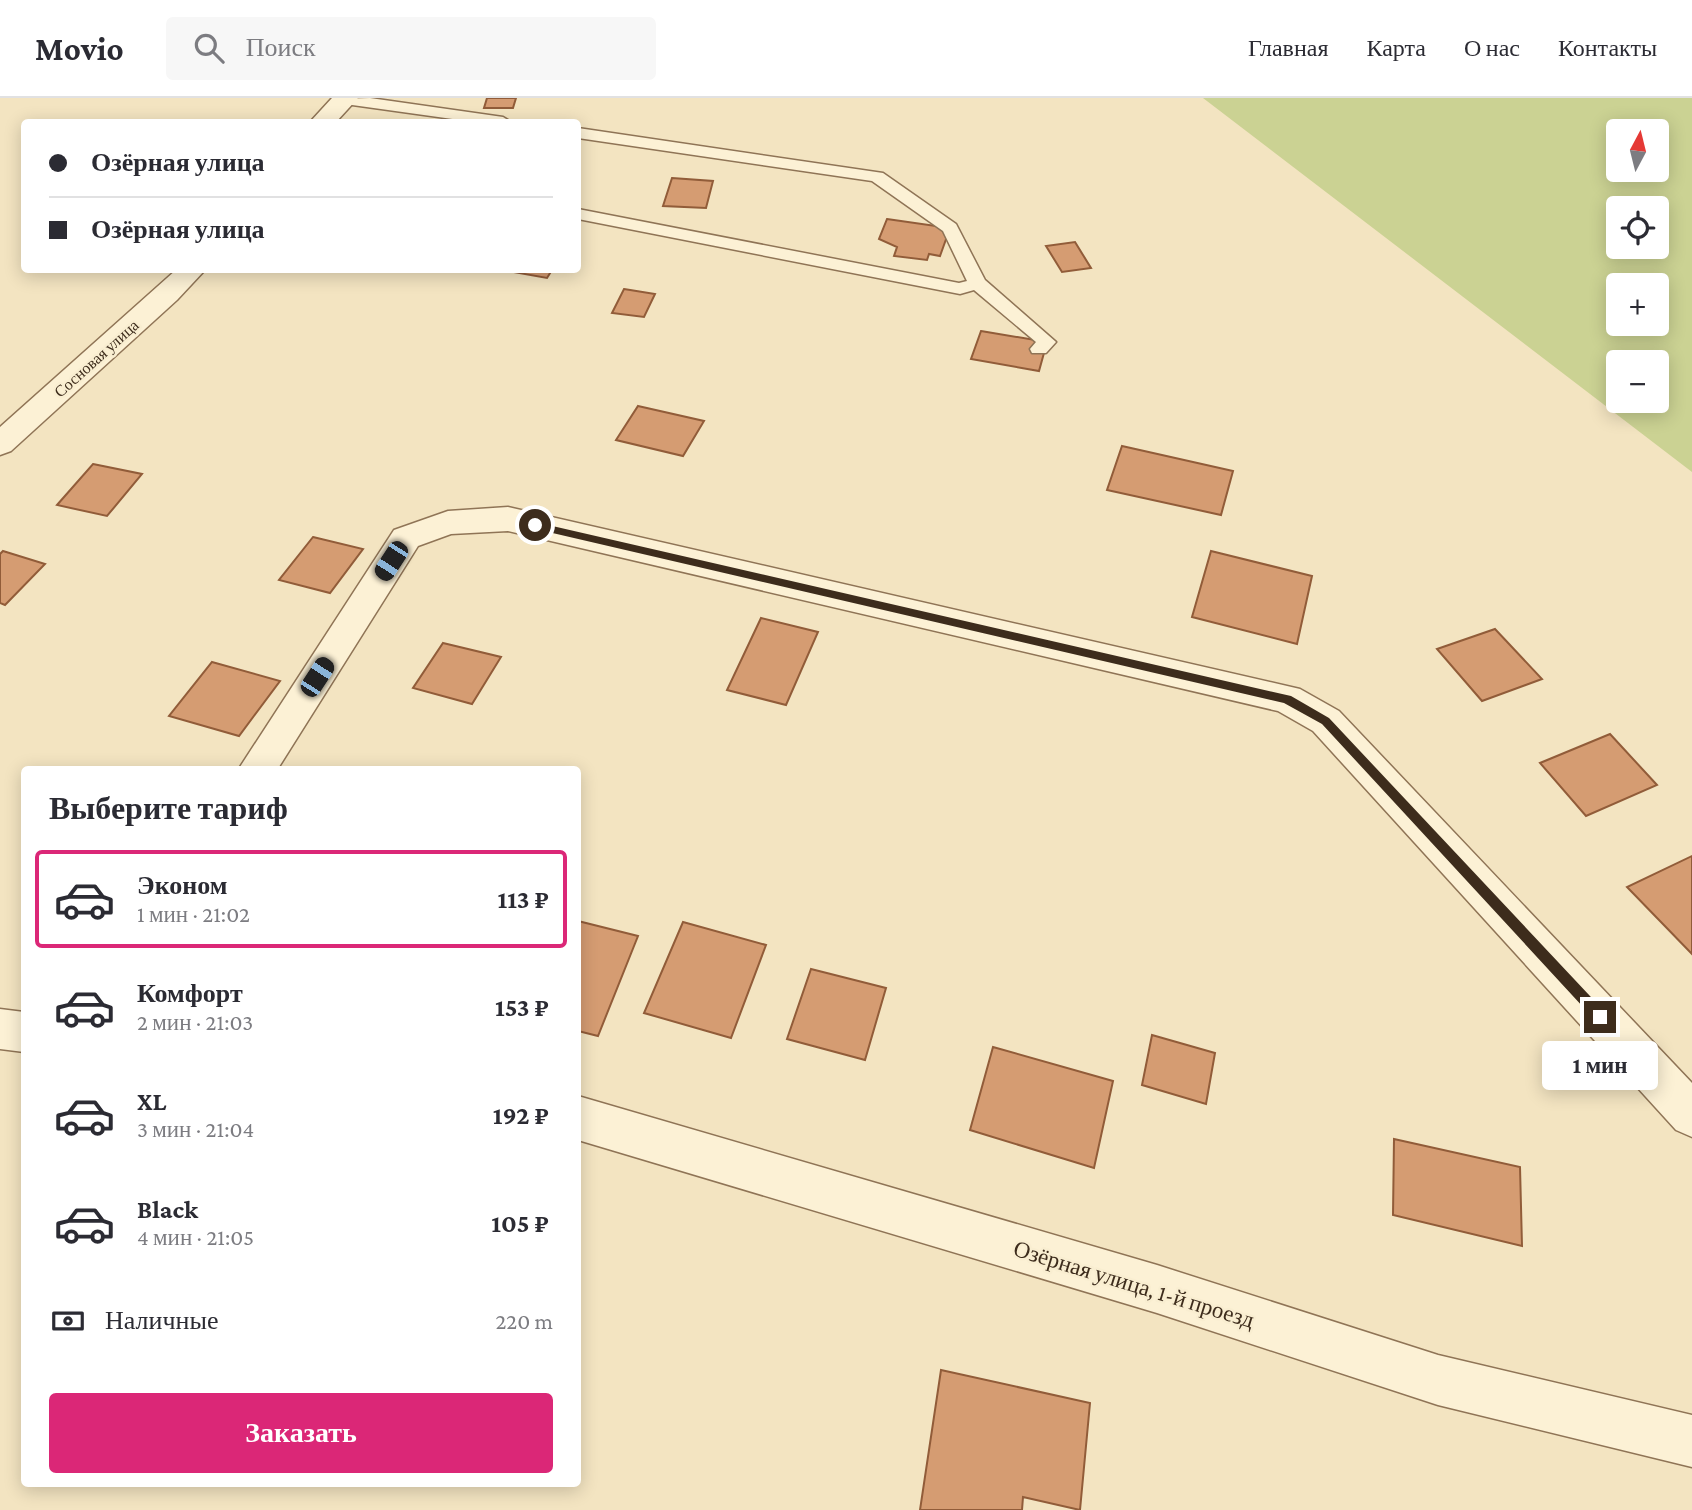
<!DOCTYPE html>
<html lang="ru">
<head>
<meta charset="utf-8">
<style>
  :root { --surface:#fff; --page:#f7f7f7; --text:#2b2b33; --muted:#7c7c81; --line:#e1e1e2; --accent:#db2777 }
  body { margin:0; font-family:"Crimson Pro",serif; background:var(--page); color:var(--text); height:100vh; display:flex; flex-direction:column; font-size:26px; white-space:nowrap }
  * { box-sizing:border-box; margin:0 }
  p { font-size:23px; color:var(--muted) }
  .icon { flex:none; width:38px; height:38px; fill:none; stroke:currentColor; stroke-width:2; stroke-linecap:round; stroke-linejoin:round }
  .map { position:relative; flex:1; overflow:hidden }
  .sheet { position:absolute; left:21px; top:668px; width:560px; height:721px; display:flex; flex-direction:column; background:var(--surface); border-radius:7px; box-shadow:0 4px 18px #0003 }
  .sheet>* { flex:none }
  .hud { position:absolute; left:21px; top:21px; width:560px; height:154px; border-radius:7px; box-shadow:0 4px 18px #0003; display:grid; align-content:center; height:154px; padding:0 28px; background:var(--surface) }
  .needle { width:46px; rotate:7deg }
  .tools { position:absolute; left:1606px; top:21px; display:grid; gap:14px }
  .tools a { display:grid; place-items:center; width:63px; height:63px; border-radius:7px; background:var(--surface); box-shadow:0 4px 18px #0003; font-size:35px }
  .end { position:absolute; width:32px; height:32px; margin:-16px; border:9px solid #3d2c1c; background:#fff; box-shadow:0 0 0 4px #fff }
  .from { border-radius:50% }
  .bubble { position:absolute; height:49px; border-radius:7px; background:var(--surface); box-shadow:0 4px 18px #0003; font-size:23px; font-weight:700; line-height:49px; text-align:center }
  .car { position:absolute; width:21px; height:42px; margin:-21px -10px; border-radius:9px; box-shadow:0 0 5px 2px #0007; background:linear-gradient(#222 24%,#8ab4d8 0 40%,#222 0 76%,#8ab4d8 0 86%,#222 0) }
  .hud b { display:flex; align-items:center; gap:24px; height:66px; font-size:26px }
  .hud b+b { border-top:2px solid var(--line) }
  .hud i { width:18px; height:18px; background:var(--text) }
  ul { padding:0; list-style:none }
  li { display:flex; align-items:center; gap:21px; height:98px; margin:0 14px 10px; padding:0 14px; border:4px solid transparent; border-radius:7px }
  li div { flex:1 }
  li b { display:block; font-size:26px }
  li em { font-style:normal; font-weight:700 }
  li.selected { border-color:var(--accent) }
  li>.icon { width:63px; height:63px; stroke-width:1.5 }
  h2 { padding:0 28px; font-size:32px; line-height:84px }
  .pay { display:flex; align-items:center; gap:18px; height:77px; padding:0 28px; font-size:26px }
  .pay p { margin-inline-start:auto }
  .cta { display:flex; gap:14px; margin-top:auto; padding:14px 28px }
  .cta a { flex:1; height:80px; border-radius:7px; background:var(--accent); color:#fff; font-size:28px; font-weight:700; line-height:80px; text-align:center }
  header { display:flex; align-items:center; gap:42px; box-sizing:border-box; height:98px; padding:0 35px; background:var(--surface); border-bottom:2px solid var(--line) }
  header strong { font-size:33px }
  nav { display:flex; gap:38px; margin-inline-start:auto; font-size:24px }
  .search { width:490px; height:63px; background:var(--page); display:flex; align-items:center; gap:18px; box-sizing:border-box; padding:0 24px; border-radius:7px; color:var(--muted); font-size:26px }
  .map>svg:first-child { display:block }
  .green { fill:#cbd293; fill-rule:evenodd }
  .building { fill:#d59c72; stroke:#915c39; stroke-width:2 }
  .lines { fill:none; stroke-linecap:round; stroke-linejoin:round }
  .lane-casing { stroke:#8f7456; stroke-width:3 }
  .street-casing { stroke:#8f7456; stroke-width:3 }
  .lane { fill:#fcf1d5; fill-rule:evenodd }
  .street { fill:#fcf1d5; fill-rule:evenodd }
  .route { fill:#3d2c1c }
  .labels { text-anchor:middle; stroke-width:5; stroke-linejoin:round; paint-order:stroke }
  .far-street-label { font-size:16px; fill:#3d2c1c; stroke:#f9eed1 }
  .near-street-label { font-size:23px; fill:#3d2c1c; stroke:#f9eed1 }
</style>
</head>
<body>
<header>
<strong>Movio</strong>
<div class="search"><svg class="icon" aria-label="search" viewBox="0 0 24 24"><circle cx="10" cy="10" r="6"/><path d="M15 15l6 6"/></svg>Поиск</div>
<nav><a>Главная</a><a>Карта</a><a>О нас</a><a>Контакты</a></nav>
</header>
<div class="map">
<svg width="1692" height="1412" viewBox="0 0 1692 1412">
  <rect width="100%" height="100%" fill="#f3e4c1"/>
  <path class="green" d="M1203 0H1692V374ZM1619 33H1657V72H1619ZM1619 110H1657V149H1619ZM1619 187H1657V226H1619ZM1619 264H1657V303H1619Z"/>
  <path class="building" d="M487 0H516L513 10H484Z
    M672 80 713 83 706 110 663 108Z
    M887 121 950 130 940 158 929 156 927 162 894 158 897 149 879 141Z
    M1075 144 1091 170 1062 174 1046 148Z
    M503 172H552L547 180Z
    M624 191 655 196 644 219 612 215Z
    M981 233 1047 244 1039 273 971 261Z
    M638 308 704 323 683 358 616 342Z
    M1122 348 1233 373 1221 417 1107 392Z
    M93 366 142 376 107 418 57 407Z
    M313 439 363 451 330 495 279 482Z
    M3 453 45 466 5 507 0 505V456Z
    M1211 453 1312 478 1297 546 1192 519Z
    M761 520 818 534 786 607 727 592Z
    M1495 531 1542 581 1482 603 1437 551Z
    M443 545 501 559 472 606 413 590Z
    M212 564 280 583 239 638 169 618Z
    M1610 636 1657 687 1586 718 1540 665Z
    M1692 758V856L1627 789Z
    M578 823 638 838 598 938 578 933Z
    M683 824 766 847 731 940 644 915Z
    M811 871 886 890 865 962 787 941Z
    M1152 937 1215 955 1206 1006 1142 987Z
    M993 949 1113 983 1094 1070 970 1032Z
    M1394 1041 1520 1069 1522 1148 1393 1117Z
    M941 1272 1090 1305 1080 1412 1023 1399 1022 1412H920Z"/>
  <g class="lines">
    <defs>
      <path id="lane" d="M370 0 503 19 511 24H474L345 6 337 1Z
        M578 30 883 75 956 126 985 182 1056 244 1046 255H1032L1030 251 1036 244 974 192 960 196 578 121V111L959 185 967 183 943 133 872 83 578 40Z"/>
      <path id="street" d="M332 0H358L336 24H310Z
        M176 172H205L177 202 11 353 0 357V329Z
        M508 409 1300 591 1339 613 1692 985V1039L1676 1032 1313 633 1278 613 508 433 451 436 418 448 277 672H238L394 432 448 413Z
        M0 911 24 914V954L0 951Z
        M578 998 1157 1167 1438 1257 1692 1317V1369L1438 1307 1157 1215 578 1042Z"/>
    </defs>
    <use href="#lane" class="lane-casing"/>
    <use href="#street" class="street-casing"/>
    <use href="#lane" class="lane"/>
    <use href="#street" class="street"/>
  </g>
  <path class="route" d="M535 424 1291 598 1329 620 1605 914V923H1596L1322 626 1284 605 531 430 530 427Z"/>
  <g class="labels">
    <g class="far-street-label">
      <text transform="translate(96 260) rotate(-42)" y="6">Сосновая улица</text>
    </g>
    <g class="near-street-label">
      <text transform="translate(1134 1186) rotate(17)" y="8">Озёрная улица, 1-й проезд</text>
    </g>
  </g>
</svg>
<div class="tools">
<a><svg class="needle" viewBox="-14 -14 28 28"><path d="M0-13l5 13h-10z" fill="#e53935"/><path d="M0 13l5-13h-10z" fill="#7c7c81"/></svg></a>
<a><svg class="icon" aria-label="locate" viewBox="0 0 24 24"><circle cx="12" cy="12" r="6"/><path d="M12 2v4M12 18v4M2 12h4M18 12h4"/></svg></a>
<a>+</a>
<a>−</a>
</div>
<i class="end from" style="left:535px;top:427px"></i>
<i class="end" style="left:1600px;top:919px"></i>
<div class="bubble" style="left:1542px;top:943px;width:116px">1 мин</div>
<i class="car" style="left:391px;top:463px;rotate:213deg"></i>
<i class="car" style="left:317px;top:579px;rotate:33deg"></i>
<div class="hud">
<b><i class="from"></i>Озёрная улица</b>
<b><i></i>Озёрная улица</b>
</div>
<section class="sheet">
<h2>Выберите тариф</h2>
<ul>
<li class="selected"><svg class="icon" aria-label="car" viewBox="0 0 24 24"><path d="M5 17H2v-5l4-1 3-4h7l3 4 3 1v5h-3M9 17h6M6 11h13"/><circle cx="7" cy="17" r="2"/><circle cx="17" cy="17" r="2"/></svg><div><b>Эконом</b><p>1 мин · 21:02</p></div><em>113 ₽</em></li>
<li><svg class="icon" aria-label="car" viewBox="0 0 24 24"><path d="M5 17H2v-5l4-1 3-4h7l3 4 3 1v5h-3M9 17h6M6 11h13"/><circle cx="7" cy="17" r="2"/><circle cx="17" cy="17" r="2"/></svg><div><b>Комфорт</b><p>2 мин · 21:03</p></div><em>153 ₽</em></li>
<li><svg class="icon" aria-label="car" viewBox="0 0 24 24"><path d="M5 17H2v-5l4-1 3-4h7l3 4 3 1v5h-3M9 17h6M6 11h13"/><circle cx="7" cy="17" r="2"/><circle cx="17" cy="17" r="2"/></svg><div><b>XL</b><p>3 мин · 21:04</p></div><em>192 ₽</em></li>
<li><svg class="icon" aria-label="car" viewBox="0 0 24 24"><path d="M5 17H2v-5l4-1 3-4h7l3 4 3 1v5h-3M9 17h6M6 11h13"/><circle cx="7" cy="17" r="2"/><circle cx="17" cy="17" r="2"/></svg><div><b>Black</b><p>4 мин · 21:05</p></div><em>105 ₽</em></li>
</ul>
<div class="pay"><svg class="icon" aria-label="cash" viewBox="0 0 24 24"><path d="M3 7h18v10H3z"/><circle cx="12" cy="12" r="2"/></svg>Наличные<p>220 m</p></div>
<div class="cta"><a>Заказать</a></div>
</section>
</div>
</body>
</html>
